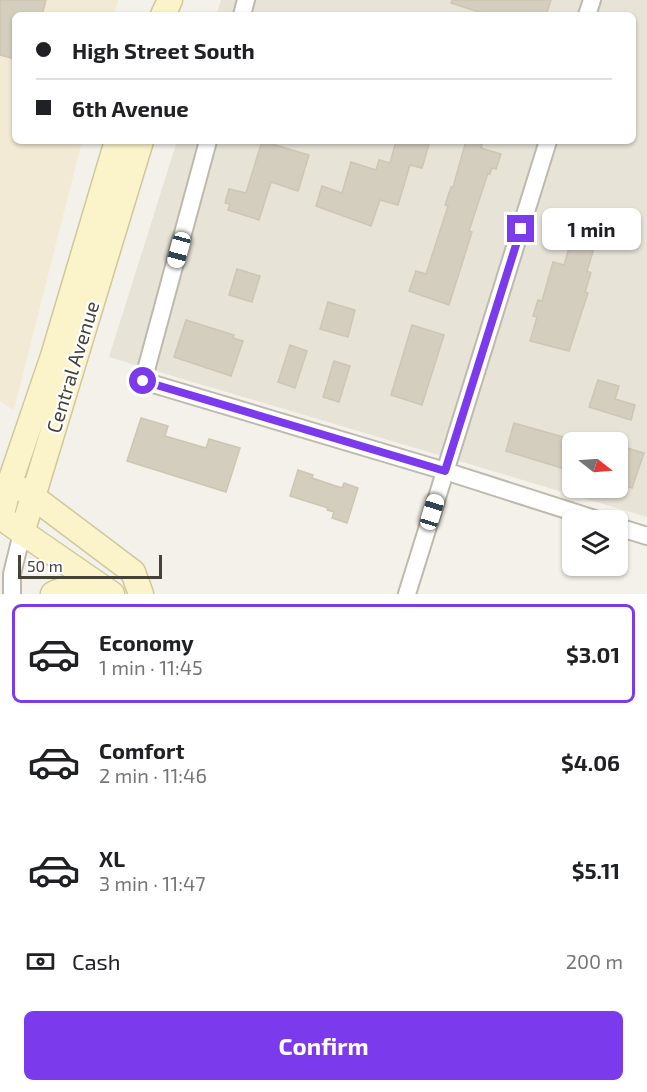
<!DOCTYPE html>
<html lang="en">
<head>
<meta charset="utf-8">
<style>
  :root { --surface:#fff; --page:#f6f6f6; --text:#202124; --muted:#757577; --line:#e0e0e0; --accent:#7c3aed }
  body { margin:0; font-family:"Exo 2",sans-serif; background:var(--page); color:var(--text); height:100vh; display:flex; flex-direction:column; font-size:22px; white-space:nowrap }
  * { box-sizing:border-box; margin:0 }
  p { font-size:20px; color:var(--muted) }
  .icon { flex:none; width:33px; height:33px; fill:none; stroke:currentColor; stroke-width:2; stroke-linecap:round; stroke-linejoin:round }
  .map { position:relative; height:594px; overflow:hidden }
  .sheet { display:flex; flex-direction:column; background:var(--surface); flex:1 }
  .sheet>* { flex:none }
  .guide { position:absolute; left:12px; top:12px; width:624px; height:132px; border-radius:9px; box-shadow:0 2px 4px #0004; display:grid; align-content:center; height:132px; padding:0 24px; background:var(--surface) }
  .needle { width:39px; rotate:107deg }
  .buttons { position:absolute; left:562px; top:432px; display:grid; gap:12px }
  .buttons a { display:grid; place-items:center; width:66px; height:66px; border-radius:9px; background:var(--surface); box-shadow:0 2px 4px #0004; font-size:30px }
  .scale { position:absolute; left:18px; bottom:15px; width:144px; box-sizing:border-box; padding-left:6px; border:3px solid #464238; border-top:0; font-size:16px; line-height:21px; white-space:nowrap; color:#464238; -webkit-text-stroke:4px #fff; paint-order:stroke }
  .end { position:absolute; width:27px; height:27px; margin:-14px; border:8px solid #7c3aed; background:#fff; box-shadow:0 0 0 3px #fff }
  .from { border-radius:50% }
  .bubble { position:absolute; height:42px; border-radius:9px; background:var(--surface); box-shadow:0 2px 4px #0004; font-size:20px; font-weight:700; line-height:42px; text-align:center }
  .car { position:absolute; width:18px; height:36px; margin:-18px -9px; border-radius:8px; box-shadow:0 0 4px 2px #0007; background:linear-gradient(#fff 24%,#345 0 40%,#fff 0 76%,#345 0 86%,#fff 0) }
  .guide b { display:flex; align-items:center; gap:21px; height:57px; font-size:22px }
  .guide b+b { border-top:2px solid var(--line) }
  .guide i { width:15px; height:15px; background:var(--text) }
  ul { padding:10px 0 0; list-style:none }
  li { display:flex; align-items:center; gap:18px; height:99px; margin:0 12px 9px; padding:0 12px; border:3px solid transparent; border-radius:9px }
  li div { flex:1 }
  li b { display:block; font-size:22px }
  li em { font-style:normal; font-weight:700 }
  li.active { border-color:var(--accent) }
  li>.icon { width:54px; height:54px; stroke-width:1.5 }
  .pay { display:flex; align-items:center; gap:15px; height:66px; padding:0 24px; font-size:22px }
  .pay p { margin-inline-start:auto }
  .button { display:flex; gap:12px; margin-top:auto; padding:12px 24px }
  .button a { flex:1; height:69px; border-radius:9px; background:var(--accent); color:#fff; font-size:24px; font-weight:700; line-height:69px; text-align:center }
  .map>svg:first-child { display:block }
  .residential { fill:#e7e3d7; fill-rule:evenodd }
  .commercial { fill:#f3ead5 }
  .building { fill:#d4cebf; stroke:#cec6b2; stroke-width:1.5 }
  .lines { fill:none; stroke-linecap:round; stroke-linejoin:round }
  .minor-casing { stroke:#beb9ac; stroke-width:20 }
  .secondary-casing { stroke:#d0c79b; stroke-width:27 }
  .minor { stroke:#fff; stroke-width:16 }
  .secondary { stroke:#fbf4cb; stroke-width:24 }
  .route { stroke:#7c3aed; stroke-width:8 }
  .labels { text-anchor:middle; stroke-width:4.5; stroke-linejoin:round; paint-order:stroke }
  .street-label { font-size:20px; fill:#464238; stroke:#fff }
</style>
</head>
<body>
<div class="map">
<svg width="647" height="594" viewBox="0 0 647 594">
  <rect width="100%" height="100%" fill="#f3f1e9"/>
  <path class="residential" d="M221 0H647V517L109 357 177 141H633V15H216ZM573 442H618V488H573Z"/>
  <path class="commercial" d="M0 0H118L114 15H15V141H82L14 410 0 401Z"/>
  <path class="building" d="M0 0H46L42 15H15V59L0 55Z
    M452 0H551L546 15H488L451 3Z
    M262 141 309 155 298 191 271 182 259 220 228 210 230 204 225 203 229 189 246 193Z
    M396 141H430L422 168 410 165 398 205 380 200 371 226 316 206 322 186 342 193 351 162 376 170 379 160 390 163Z
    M466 141H483L481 148 501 154 496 169 492 168 490 174 488 173 469 231 472 232 449 305 409 291 416 271 426 274 448 206 445 205 451 187H453Z
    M568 219 600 229 587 271 591 273 585 292 588 293 569 351 530 341 537 317 533 316 538 300 542 301 553 262 564 265 572 238 563 235Z
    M237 269 260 276 252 302 229 295Z
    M328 302 355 310 348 337 320 329Z
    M186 320 234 335 233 338 243 341 231 376 174 357Z
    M412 325 444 335 422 405 391 395Z
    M290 345 307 351 295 388 278 382Z
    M334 361 350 366 339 402 323 397Z
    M598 380 619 386 615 399 635 405 631 420 589 407Z
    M141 418 168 426 165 436 206 448 209 439 240 448 226 492 127 461Z
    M514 423 574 440 565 469 506 451Z
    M627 448 644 453 632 488 618 484V458L623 460Z
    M298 470 313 475 312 478 342 488 344 483 358 488 347 523 332 518 334 512 327 510 328 508 290 496Z"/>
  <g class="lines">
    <defs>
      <path id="minor" d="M242 15 246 0
        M587 15 592 0
        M208 141 143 381 445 471 598 520
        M618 527 647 536
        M12 594V574L22 533
        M407 594 548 141"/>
      <path id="secondary" d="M163 15 170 0
        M24 490 133 572 141 594
        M1 517 11 479 53 356 117 141
        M9 523 112 594
        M22 533 141 141
        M53 594C69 585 85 587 103 588"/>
    </defs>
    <use href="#minor" class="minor-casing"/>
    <use href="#secondary" class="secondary-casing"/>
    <use href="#minor" class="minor"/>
    <use href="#secondary" class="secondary"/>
  </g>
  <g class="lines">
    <path class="route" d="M143 381 445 471 521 229"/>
  </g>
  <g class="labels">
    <g class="street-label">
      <text transform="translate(73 367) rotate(-73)" y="7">Central Avenue</text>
    </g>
  </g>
</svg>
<div class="buttons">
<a><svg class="needle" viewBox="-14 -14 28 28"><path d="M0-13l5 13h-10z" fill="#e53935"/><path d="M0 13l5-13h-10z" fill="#757577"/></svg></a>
<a><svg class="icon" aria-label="layers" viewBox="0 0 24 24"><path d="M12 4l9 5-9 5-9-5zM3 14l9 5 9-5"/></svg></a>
</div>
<div class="scale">50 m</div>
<i class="end from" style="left:143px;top:381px"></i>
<i class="end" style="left:521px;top:229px"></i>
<div class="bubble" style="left:542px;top:208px;width:99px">1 min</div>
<i class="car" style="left:179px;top:250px;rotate:195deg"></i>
<i class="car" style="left:432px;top:512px;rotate:17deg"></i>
<div class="guide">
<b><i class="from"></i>High Street South</b>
<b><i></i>6th Avenue</b>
</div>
</div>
<section class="sheet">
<ul>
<li class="active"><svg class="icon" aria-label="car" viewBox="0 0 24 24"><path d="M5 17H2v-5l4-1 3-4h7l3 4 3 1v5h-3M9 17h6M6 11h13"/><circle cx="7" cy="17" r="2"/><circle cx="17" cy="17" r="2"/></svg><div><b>Economy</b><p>1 min · 11:45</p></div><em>$3.01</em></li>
<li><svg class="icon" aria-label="car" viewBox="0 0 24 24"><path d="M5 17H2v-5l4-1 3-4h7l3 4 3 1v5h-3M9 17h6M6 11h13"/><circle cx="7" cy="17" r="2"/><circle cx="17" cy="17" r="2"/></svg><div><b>Comfort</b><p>2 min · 11:46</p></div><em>$4.06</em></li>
<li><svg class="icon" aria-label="car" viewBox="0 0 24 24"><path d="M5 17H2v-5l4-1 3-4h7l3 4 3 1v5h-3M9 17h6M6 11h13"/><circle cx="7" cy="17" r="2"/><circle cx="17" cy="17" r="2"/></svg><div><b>XL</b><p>3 min · 11:47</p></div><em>$5.11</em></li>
</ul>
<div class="pay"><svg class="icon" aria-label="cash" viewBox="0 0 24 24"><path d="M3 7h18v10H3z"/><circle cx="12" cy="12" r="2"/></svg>Cash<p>200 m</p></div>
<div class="button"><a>Confirm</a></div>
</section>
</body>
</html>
